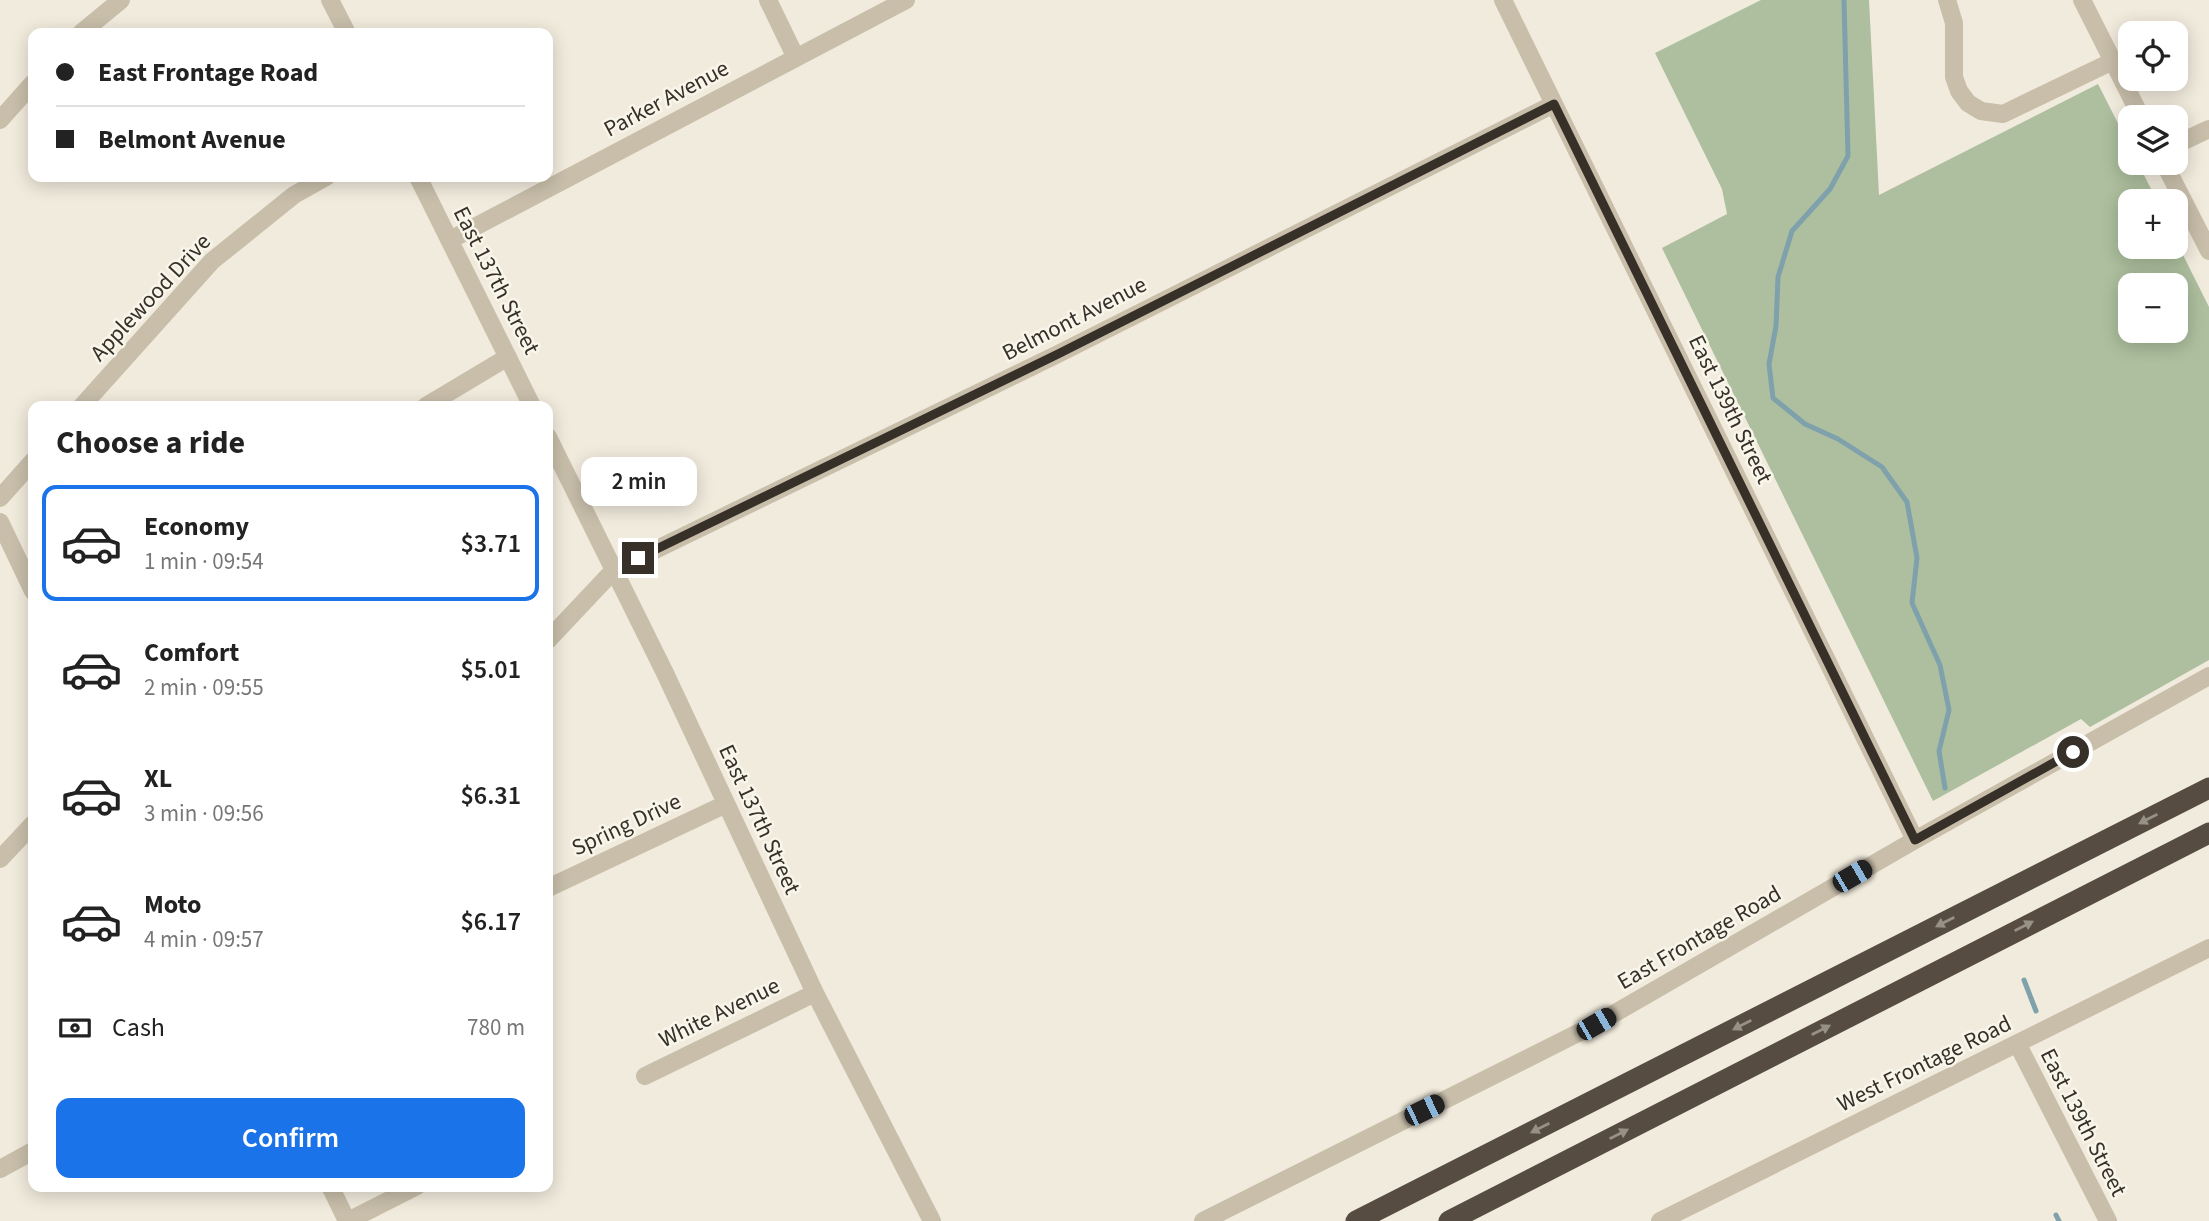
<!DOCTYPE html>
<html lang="en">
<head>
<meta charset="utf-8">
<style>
  :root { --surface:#fff; --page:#f2f2f2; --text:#222; --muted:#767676; --line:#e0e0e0; --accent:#1a73e8 }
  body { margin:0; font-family:"Source Sans 3",sans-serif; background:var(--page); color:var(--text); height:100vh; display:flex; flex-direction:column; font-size:26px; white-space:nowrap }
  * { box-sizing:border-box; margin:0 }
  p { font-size:23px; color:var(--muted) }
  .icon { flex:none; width:38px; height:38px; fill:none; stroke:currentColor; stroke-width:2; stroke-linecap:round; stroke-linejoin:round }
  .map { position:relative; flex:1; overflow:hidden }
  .details { position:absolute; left:28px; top:401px; width:525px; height:791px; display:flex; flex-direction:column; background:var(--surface); border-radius:14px; box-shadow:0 4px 18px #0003 }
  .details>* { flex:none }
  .banner { position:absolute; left:28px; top:28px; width:525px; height:154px; border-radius:14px; box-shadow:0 4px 18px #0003; display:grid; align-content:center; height:154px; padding:0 28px; background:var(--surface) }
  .buttons { position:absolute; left:2118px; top:21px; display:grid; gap:14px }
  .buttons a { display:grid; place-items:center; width:70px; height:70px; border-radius:14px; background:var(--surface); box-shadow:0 4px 18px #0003; font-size:35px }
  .end { position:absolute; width:32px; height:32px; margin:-16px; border:9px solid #363029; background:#fff; box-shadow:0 0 0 4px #fff }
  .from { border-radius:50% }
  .bubble { position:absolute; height:49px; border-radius:14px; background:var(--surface); box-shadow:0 4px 18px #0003; font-size:23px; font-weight:600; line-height:49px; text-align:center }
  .car { position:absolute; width:21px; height:42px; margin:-21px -10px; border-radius:9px; box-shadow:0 0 5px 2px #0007; background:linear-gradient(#222 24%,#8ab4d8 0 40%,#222 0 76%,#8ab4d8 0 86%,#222 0) }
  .banner b { display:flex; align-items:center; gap:24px; height:66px; font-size:26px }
  .banner b+b { border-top:2px solid var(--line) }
  .banner i { width:18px; height:18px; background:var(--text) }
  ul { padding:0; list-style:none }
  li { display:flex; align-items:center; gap:21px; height:116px; margin:0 14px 10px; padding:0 14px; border:4px solid transparent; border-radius:14px }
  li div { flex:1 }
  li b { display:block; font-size:26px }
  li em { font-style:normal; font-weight:600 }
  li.current { border-color:var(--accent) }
  li>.icon { width:63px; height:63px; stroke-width:1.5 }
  h2 { padding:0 28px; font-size:32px; line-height:84px }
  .pay { display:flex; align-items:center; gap:18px; height:77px; padding:0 28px; font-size:26px }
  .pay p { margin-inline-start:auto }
  .cta { display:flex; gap:14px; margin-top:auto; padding:14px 28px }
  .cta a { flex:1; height:80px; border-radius:14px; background:var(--accent); color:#fff; font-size:28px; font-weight:600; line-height:80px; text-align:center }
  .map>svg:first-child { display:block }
  .green { fill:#adbf9e; fill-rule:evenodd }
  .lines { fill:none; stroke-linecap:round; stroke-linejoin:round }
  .stream { stroke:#7ea1ac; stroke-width:5 }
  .minor { stroke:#c8beaa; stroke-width:18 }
  .highway { stroke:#564c41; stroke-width:21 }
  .oneway { fill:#979085 }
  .route { stroke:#363029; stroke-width:9 }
  .labels { text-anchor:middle; stroke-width:5; stroke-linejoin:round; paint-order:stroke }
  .street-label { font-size:23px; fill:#363029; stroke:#f8f5ea }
</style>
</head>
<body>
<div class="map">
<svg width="2209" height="1221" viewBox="0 0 2209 1221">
  <rect width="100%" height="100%" fill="#f1ebdd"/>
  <path class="green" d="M1761 0H1869L1879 195 2098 84 2130 147V163H2138L2157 201H2130V247H2175V239L2209 307V660L2090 727 2081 719 1933 801 1662 248 1727 214 1722 189 1655 53ZM2130 285H2175V331H2130Z"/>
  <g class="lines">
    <path class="stream" d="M1844 0 1848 156 1830 189 1792 231 1778 277 1776 326 1769 364 1773 398 1805 424 1838 439 1882 467 1907 502 1917 558 1912 603 1940 665 1949 710 1939 751 1945 788
      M2024 980 2036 1011
      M2056 1215 2059 1221"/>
    <path class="minor" d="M330 0 347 33
      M768 0 796 58
      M1503 0 1915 840
      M1947 0 1954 23V77L1959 91 1968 103 1981 111 2003 114 2113 61
      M2082 0 2141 117
      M81 33 121 0
      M0 120 33 83
      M2175 145 2209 129
      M2164 163 2209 251
      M418 177 532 406
      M450 240 906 0
      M82 406 212 261 294 195 326 177
      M426 406 508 357
      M548 437 664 671 815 993 932 1221
      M0 498 33 461
      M0 522 33 591
      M548 640 614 570 1058 354 1554 104
      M0 859 33 824
      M548 888 726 804
      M2018 1045 2108 1221
      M645 1076 815 993
      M0 1169 33 1151
      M330 1186 347 1221
      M348 1221 417 1186
      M1203 1221 1596 1024 1915 840 2209 676
      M1660 1221 2209 948"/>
    <path class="highway" d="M1356 1221 2209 788
      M1449 1221 2209 833"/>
  </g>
  <defs><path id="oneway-solid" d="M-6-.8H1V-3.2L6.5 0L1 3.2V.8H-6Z" transform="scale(1.75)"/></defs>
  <g class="oneway">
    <use href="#oneway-solid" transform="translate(2148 819) rotate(153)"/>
    <use href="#oneway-solid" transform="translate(1945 922) rotate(153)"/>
    <use href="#oneway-solid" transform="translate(2024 926) rotate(-27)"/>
    <use href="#oneway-solid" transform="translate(1742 1025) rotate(153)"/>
    <use href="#oneway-solid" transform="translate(1821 1030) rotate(-27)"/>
    <use href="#oneway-solid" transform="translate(1540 1128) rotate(153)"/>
    <use href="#oneway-solid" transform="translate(1619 1134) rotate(-27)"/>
  </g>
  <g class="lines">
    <path class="route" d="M638 558 1058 354 1554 104 1915 840 2073 752"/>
  </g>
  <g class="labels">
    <g class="street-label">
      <text transform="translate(666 98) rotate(-28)" y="8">Parker Avenue</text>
      <text transform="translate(497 280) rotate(63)" y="8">East 137th Street</text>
      <text transform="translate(150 297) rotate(-47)" y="8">Applewood Drive</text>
      <text transform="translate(1074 318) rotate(-27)" y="8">Belmont Avenue</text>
      <text transform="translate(1731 409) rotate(64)" y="8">East 139th Street</text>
      <text transform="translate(760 819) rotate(65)" y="8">East 137th Street</text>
      <text transform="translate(626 824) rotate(-25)" y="8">Spring Drive</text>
      <text transform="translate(1699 937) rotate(-30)" y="8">East Frontage Road</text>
      <text transform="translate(719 1012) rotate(-26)" y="8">White Avenue</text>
      <text transform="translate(1924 1063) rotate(-26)" y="8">West Frontage Road</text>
      <text transform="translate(2084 1122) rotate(63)" y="8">East 139th Street</text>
    </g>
  </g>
</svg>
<div class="buttons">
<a><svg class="icon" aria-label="locate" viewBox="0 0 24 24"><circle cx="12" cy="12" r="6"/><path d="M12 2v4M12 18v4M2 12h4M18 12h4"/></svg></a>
<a><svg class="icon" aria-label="layers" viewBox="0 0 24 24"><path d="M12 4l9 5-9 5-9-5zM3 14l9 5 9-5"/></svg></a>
<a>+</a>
<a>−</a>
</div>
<i class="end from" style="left:2073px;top:752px"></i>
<i class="end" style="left:638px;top:558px"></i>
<div class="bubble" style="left:581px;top:457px;width:116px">2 min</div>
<i class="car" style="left:1852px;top:876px;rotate:60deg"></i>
<i class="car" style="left:1596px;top:1024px;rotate:60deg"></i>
<i class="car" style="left:1424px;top:1110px;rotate:64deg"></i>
<div class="banner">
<b><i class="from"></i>East Frontage Road</b>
<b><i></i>Belmont Avenue</b>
</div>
<section class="details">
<h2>Choose a ride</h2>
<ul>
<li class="current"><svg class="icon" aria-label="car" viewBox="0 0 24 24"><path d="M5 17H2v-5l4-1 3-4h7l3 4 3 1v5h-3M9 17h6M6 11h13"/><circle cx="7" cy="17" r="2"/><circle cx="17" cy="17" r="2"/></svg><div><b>Economy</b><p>1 min · 09:54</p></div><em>$3.71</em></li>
<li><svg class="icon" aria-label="car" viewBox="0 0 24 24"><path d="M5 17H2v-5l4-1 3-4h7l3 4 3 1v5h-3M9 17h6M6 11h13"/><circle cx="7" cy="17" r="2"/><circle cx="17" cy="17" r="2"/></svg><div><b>Comfort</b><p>2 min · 09:55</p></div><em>$5.01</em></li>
<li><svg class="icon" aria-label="car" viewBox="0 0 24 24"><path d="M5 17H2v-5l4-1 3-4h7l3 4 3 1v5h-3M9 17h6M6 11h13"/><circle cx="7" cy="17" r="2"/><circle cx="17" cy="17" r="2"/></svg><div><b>XL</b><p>3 min · 09:56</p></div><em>$6.31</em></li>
<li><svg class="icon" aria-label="car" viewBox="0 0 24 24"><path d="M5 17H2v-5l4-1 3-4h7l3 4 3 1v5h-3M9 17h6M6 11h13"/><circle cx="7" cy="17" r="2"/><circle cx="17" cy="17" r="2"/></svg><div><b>Moto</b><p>4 min · 09:57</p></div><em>$6.17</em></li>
</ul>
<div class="pay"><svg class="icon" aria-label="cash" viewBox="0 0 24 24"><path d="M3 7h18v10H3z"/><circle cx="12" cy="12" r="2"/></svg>Cash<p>780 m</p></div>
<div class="cta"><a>Confirm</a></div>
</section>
</div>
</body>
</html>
